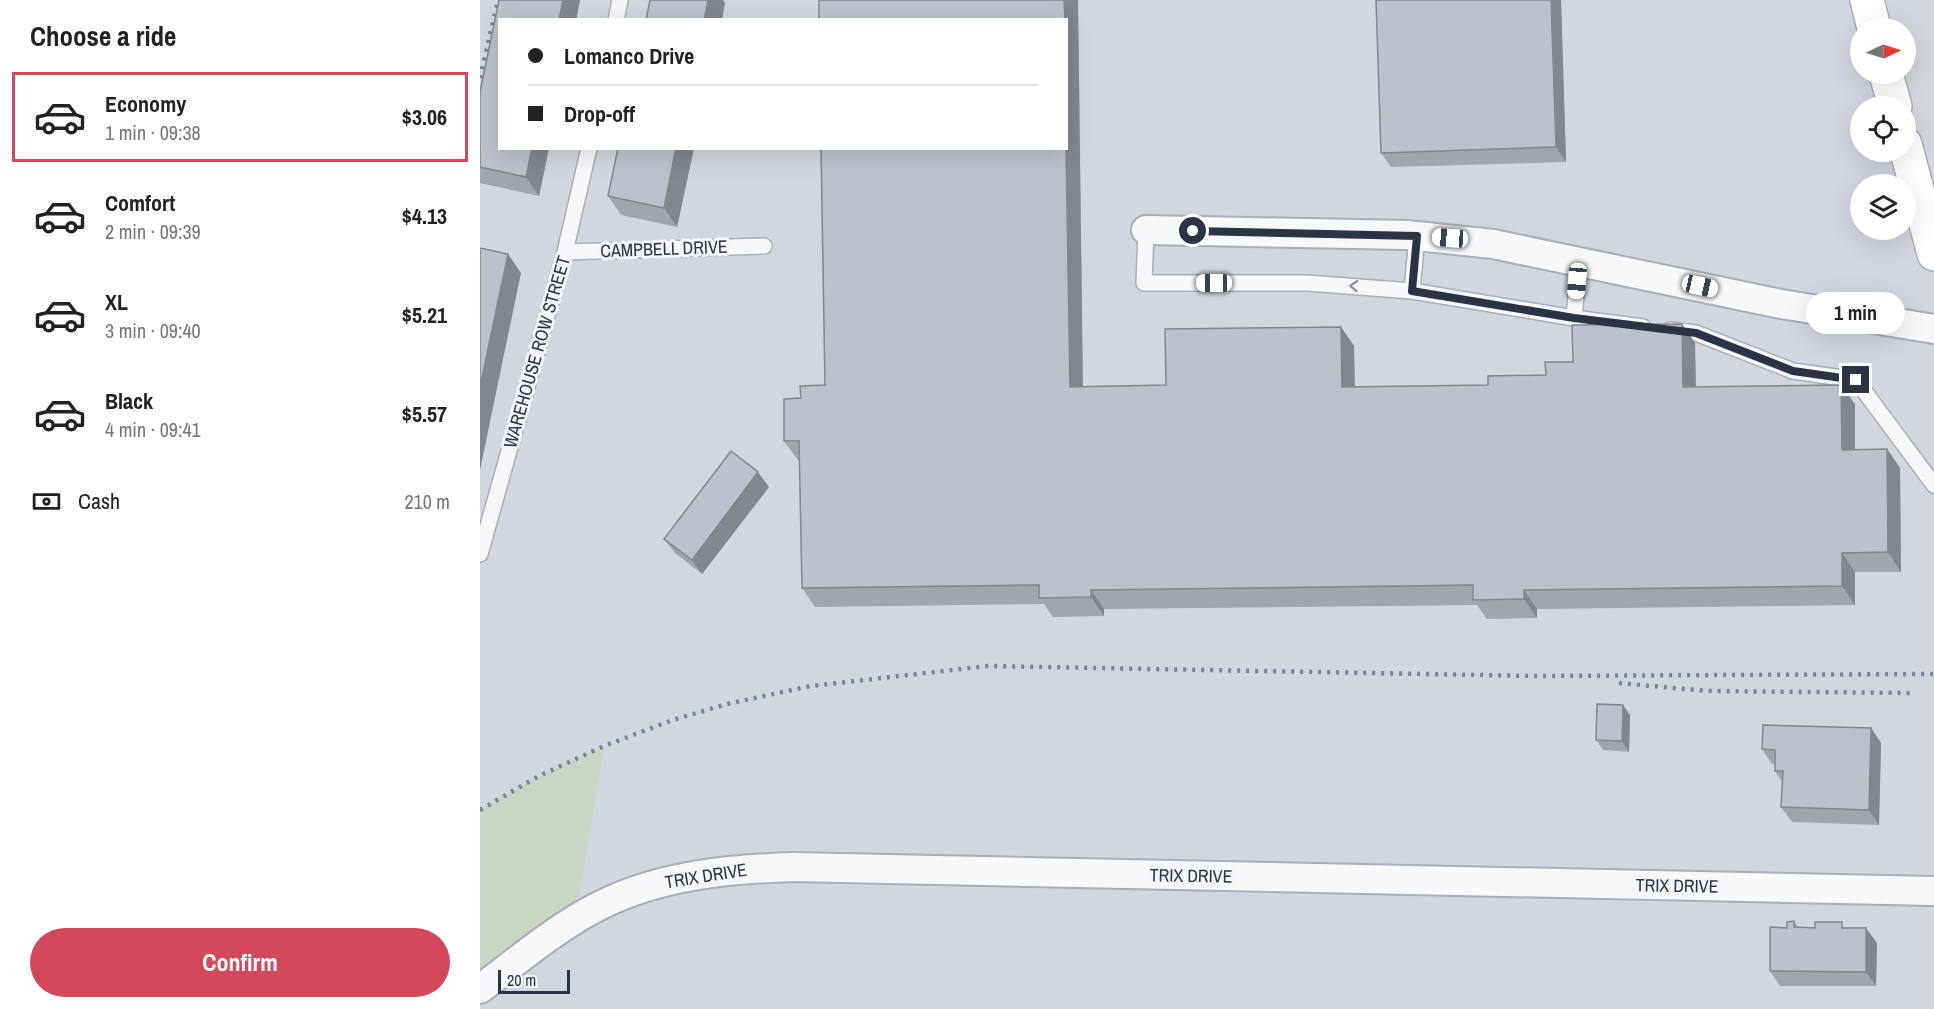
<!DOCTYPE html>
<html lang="en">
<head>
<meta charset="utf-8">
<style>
  :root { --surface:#fff; --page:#f2f2f2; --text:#222; --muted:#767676; --line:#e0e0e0; --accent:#d1495b }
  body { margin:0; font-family:"Archivo Narrow",sans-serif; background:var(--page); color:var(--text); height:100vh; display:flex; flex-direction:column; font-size:22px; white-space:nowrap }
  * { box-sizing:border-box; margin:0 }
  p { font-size:20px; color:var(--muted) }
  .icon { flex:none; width:33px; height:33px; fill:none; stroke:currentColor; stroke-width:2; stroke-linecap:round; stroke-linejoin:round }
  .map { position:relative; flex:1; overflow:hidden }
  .details { display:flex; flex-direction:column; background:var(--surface); width:480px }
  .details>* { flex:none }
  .top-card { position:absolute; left:18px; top:18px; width:570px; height:132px; border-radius:0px; box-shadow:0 6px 24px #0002; display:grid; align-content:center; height:132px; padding:0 30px; background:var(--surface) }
  .needle { width:39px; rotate:86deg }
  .buttons { position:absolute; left:1370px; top:18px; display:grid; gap:12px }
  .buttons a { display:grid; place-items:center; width:66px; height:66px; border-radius:50%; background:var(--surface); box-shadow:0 6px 24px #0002; font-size:30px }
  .scale { position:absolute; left:18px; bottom:15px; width:72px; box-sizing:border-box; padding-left:6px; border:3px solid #2b3445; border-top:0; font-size:16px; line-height:21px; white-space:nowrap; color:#2b3445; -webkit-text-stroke:4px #f4f6f9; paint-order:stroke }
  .end { position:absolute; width:27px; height:27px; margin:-14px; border:8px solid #2b3445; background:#fff; box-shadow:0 0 0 3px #fff }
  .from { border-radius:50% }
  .bubble { position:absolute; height:42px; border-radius:21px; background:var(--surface); box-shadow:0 6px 24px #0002; font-size:20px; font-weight:700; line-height:42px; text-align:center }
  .car { position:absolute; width:18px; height:36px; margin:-18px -9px; border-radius:8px; box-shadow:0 0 4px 2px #0007; background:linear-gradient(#fff 24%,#345 0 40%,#fff 0 76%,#345 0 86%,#fff 0) }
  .top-card b { display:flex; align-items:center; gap:21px; height:57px; font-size:22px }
  .top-card b+b { border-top:2px solid var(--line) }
  .top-card i { width:15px; height:15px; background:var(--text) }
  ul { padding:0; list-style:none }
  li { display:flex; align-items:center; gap:18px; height:90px; margin:0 12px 9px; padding:0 18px; border:3px solid transparent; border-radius:0px }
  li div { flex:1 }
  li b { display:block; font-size:22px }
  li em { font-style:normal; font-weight:700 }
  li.current { border-color:var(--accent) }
  li>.icon { width:54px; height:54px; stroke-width:1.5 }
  h2 { padding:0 30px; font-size:27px; line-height:72px }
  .pay { display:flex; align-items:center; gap:15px; height:66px; padding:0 30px; font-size:22px }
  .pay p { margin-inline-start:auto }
  .action { display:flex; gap:12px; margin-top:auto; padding:12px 30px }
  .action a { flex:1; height:69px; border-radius:36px; background:var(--accent); color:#fff; font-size:24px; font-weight:700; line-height:69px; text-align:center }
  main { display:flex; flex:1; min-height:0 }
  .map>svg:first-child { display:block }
  .built { fill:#d2d6de; fill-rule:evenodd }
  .green { fill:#c9d6c5 }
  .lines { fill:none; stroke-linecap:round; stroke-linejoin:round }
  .service-casing { stroke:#a9aeb7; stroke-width:18 }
  .minor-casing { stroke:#a9aeb7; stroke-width:32 }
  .secondary-casing { stroke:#a9aeb7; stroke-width:36 }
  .service { stroke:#f7f8fa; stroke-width:15 }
  .minor { stroke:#f7f8fa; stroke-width:28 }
  .secondary { stroke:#fff; stroke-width:33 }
  .rail { stroke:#7d8696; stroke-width:4.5; stroke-dasharray:3 6; stroke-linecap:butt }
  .wall { fill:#a1a5ae }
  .shaded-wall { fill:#83868d }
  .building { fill:#bbc0ca; stroke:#83868d; stroke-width:1.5 }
  .oneway { stroke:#9196a0 }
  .route { stroke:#2b3445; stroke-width:8 }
  .labels { text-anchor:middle; stroke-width:6; stroke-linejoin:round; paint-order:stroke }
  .street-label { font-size:18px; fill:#2b3445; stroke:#f4f6f9 }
</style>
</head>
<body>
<main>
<section class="details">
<h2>Choose a ride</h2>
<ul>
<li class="current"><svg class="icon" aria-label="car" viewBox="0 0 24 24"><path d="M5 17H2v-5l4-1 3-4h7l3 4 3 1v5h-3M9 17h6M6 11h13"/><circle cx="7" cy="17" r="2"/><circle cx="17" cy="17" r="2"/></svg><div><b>Economy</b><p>1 min · 09:38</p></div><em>$3.06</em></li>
<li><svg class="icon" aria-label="car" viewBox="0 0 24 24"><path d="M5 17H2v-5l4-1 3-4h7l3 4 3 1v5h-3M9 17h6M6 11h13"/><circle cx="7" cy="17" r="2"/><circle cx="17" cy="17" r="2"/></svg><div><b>Comfort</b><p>2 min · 09:39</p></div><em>$4.13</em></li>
<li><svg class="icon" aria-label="car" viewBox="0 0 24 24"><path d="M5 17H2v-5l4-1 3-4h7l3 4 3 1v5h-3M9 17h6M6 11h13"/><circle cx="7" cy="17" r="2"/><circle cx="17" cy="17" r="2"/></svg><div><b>XL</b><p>3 min · 09:40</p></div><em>$5.21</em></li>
<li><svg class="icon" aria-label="car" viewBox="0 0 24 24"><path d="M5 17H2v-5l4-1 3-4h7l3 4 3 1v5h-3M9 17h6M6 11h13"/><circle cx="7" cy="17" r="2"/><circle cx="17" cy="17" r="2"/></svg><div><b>Black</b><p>4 min · 09:41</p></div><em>$5.57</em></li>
</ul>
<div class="pay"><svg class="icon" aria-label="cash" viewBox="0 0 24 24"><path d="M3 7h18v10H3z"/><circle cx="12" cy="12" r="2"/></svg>Cash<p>210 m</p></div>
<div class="action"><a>Confirm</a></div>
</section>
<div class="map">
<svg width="1454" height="1009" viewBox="0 0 1454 1009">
  <rect width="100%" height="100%" fill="#e4e7ec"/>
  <path class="built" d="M0 0H1454V1009H0ZM20 20H586V148H20ZM1380 28H1425V74H1380ZM1380 106H1425V152H1380ZM1380 184H1425V230H1380Z"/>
  <path class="green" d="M124 746 95 920 0 989V810L59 776Z"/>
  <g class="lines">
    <defs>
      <path id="service" d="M136 20 140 0
        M666 230 664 283H827L932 291
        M937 236 932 291 1094 318
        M85 252 284 246
        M1099 262 1094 318 1163 327
        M1190 330 1216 333 1313 371 1376 380 1454 485
        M0 554 85 252 109 148"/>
      <path id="minor" d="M666 230 927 235 1013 244 1301 304 1454 329
        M0 989C37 961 80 925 121 905 181 875 249 869 314 867L1454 891"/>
      <path id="secondary" d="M1387 0 1394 28
        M1406 74 1415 106
        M1425 144 1454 254"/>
    </defs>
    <use href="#service" class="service-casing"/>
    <use href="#minor" class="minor-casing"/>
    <use href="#secondary" class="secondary-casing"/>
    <use href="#service" class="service"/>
    <use href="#minor" class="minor"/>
    <use href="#secondary" class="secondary"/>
    <path class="rail" d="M0 78 18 0
      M1139 683 1227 691 1432 693
      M0 810 59 776 124 746 193 720 247 704 331 686 508 666 1055 676 1454 674"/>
  </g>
  <path class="wall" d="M19 0H100L96 20H20V148H69L59 196 0 183V92Z
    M598 0 603 386 686 385 861 327 874 346 875 387 1008 385 1066 375 1093 362 1202 324 1215 343 1216 387 1375 404V450L1407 449 1420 468 1421 572H1375V605L1057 609V618L1007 619 997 605 624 609V616L573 617 564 604 335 607 322 588 320 460H318L304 441 321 398 345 385Z
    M1081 0 1086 162 911 167 901 153Z
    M138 148H214L197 227 141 215 128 196Z
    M289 487 222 574 195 553 184 539Z
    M1150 715 1149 752 1123 750 1116 740Z
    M1391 728 1401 743 1399 825 1312 822 1301 807 1302 782 1295 771V764H1292L1282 749Z
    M1314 921 1318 927 1366 928 1397 943 1396 986H1300L1290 971 1307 928Z"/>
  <path class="shaded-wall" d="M83 0H100L96 20H79Z
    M228 0H243L245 3 242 20H224Z
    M584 0H598L603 406 590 387 586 148V20H585Z
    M1071 0H1081L1086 162 1076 147Z
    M52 148H69L59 196 46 177Z
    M196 148H214L197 227 184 208Z
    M28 254 41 273 0 470V387Z
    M1202 324 1215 343 1216 406 1203 387Z
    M861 327 874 346 875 406 862 387Z
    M1361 385 1375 404V469L1362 450Z
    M1407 449 1420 468 1421 572 1408 552Z
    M278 472 289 487 222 574 212 560Z
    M1362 553 1375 572V605L1362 586Z
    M611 590 624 609V616L611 597Z
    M1044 590 1057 609V618L1044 599Z
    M1143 705 1150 715 1149 752 1142 741Z
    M1391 728 1401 743 1399 825 1389 810Z
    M1386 928 1397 943 1396 986 1386 972Z"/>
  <path class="building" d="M19 0H83L79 20H20V148H52L46 177 0 167V92Z
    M170 0H228L224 20H166Z
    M339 0H584L585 20H339Z
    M896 0H1071L1076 147 901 153Z
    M138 148H196L184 208 128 196Z
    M341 148H586L590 387 686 385 685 329 861 327 862 387 1008 385V376L1066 375 1065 362H1093L1092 325 1202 324 1203 387 1361 385 1362 450 1407 449 1408 552 1362 553V586L1044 590V599L993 600V585L611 590V597L559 598V585L322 588 319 441H304V399L321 398 320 386 345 385Z
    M0 248 28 254 0 387Z
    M251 451 278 472 212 560 184 539Z
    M1117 704 1143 705 1142 741 1116 740Z
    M1283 725 1391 728 1389 810 1301 807 1303 771H1295V750L1282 749Z
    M1314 921V927L1335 928V922H1362V928H1386V972L1290 971V927L1307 928V922Z"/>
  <defs><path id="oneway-chevron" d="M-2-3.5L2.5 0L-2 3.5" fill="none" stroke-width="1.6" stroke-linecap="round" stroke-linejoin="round" transform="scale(1.5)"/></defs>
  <use class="oneway" href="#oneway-chevron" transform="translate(874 286) rotate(-176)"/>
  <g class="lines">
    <path class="route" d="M713 231 937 236 932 291 1094 318 1216 333 1313 371 1376 380"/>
  </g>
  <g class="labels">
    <g class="street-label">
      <text transform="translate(184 249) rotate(-2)" y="6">CAMPBELL DRIVE</text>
      <text transform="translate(57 352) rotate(-74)" y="6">WAREHOUSE ROW STREET</text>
      <text transform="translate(226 876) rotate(-9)" y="6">TRIX DRIVE</text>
      <text transform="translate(711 876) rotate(1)" y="6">TRIX DRIVE</text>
      <text transform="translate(1197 886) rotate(1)" y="6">TRIX DRIVE</text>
    </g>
  </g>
</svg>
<div class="buttons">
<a><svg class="needle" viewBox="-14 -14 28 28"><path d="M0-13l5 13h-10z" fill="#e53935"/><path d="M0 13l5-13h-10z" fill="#767676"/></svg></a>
<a><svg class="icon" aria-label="locate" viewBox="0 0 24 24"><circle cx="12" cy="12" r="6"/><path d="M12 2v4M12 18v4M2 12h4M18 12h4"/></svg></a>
<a><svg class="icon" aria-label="layers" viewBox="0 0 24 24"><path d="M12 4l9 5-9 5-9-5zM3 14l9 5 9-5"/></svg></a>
</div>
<div class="scale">20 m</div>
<i class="end from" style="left:713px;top:231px"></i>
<i class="end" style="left:1376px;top:380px"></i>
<div class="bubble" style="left:1326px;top:292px;width:99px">1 min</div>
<i class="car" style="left:970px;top:238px;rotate:274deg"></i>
<i class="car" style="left:1097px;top:281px;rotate:185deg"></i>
<i class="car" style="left:734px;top:283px;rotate:270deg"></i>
<i class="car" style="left:1220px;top:286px;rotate:103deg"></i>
<div class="top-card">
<b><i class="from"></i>Lomanco Drive</b>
<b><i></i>Drop-off</b>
</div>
</div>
</main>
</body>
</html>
